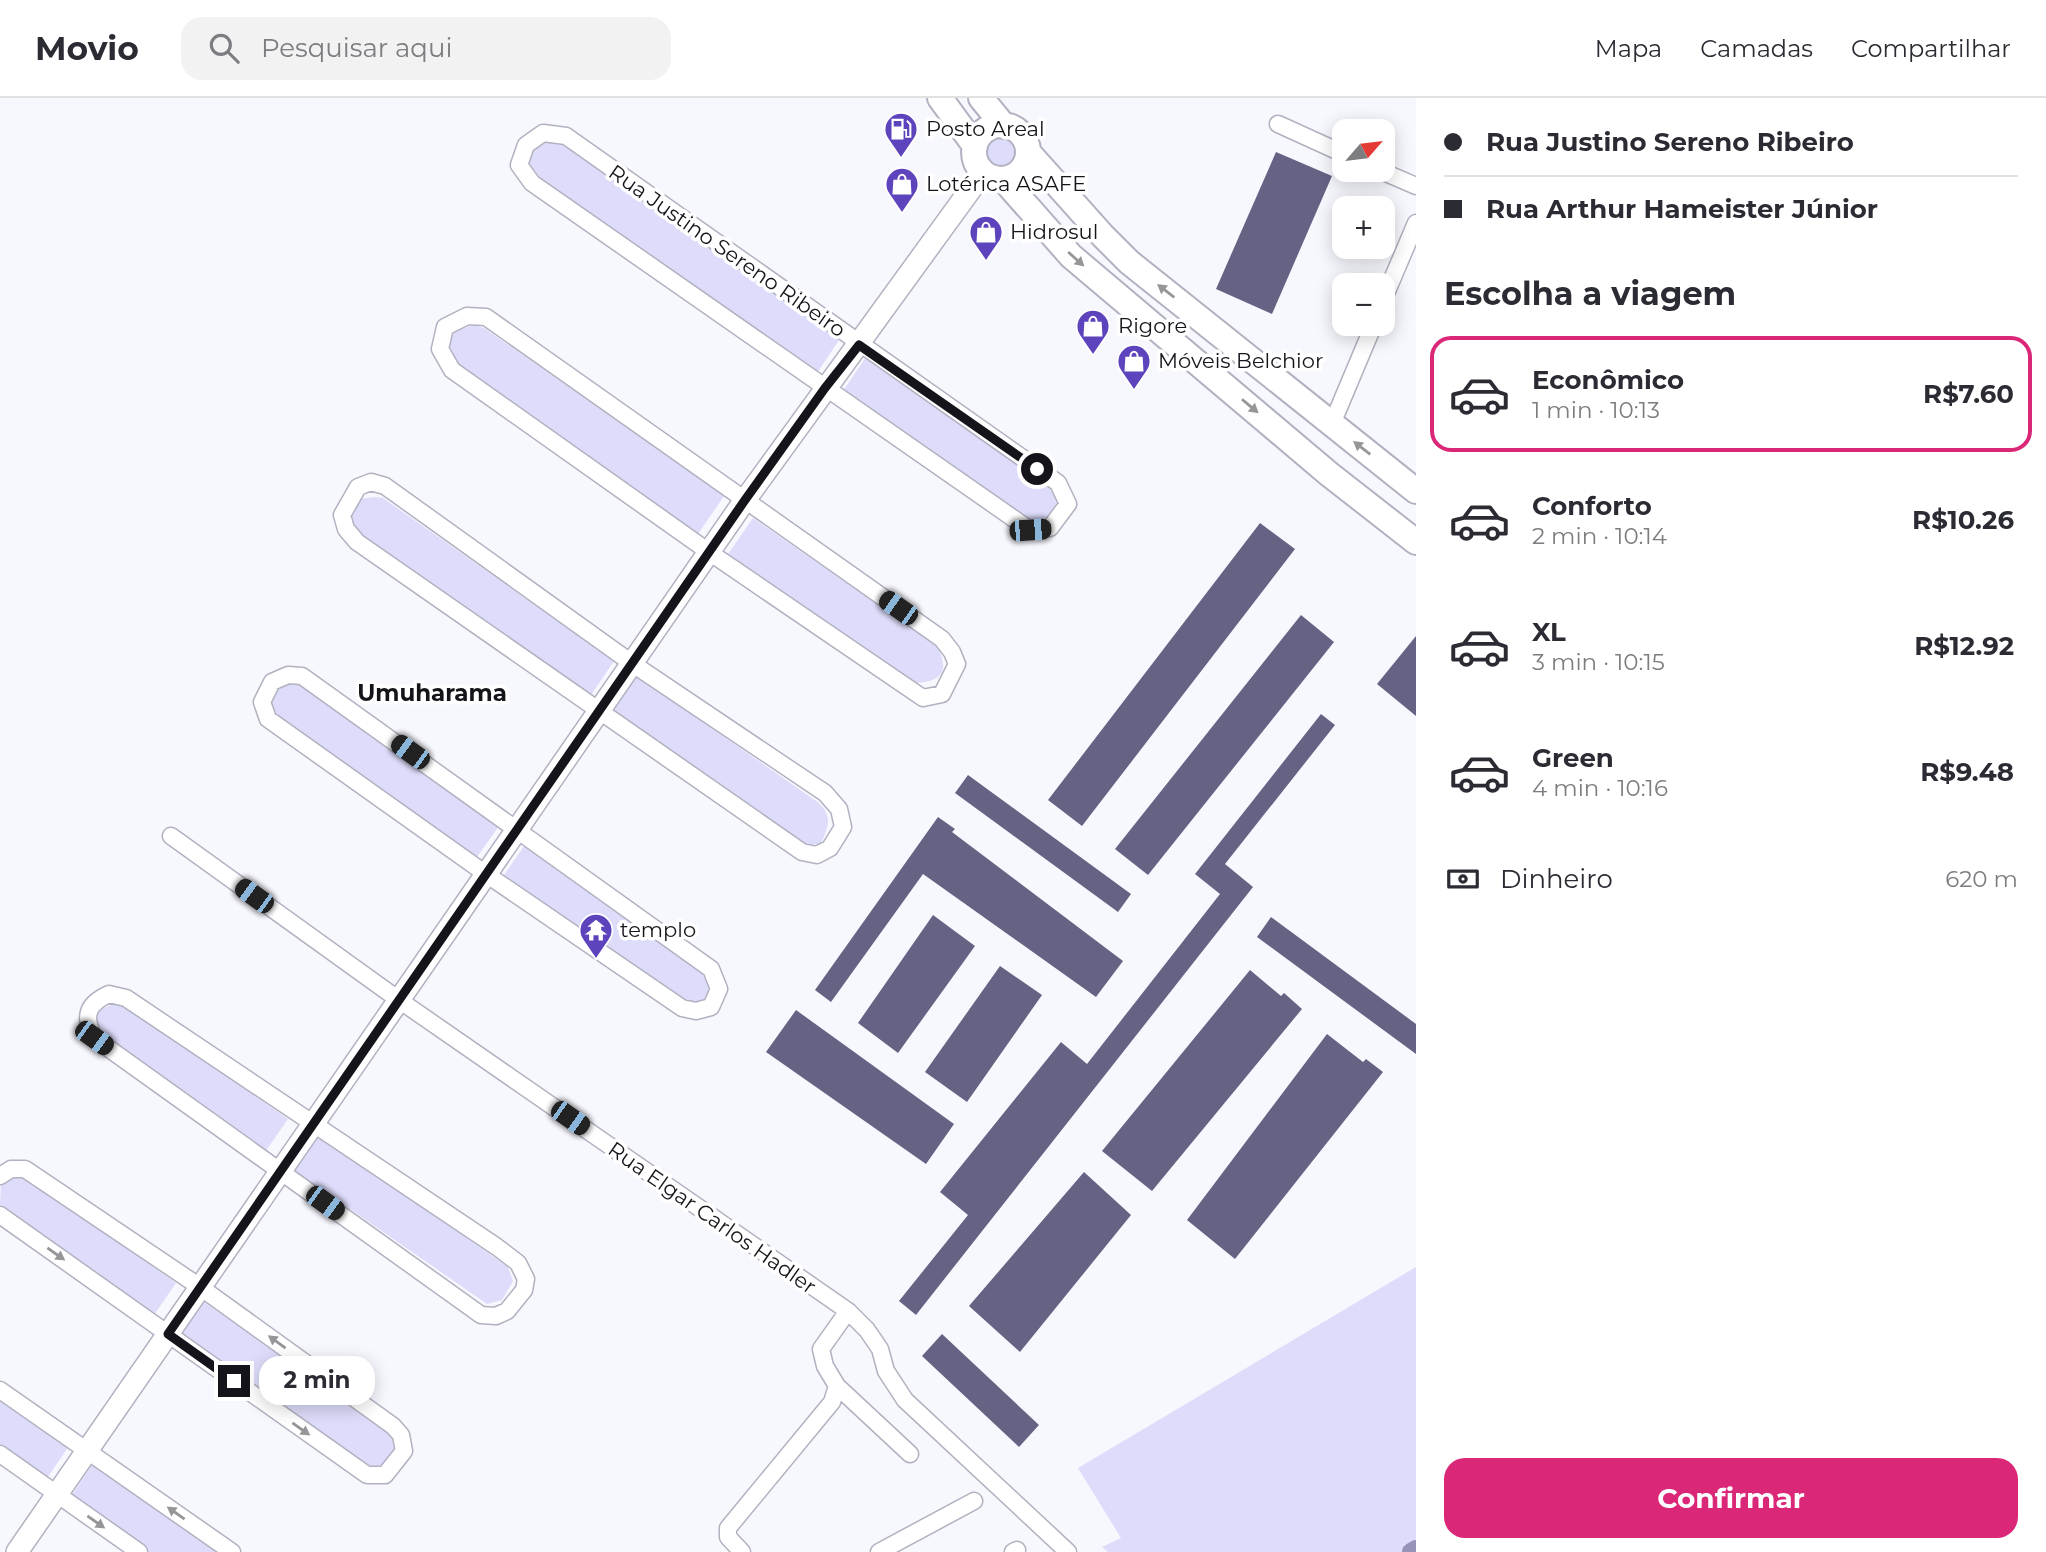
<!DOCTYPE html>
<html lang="pt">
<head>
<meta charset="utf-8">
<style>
  :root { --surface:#fff; --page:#f2f2f3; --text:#2b2b33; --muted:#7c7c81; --line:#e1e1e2; --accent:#db2777 }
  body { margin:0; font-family:Montserrat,sans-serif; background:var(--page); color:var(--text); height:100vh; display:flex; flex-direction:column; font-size:26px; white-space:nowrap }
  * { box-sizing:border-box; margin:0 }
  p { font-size:23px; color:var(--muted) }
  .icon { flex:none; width:38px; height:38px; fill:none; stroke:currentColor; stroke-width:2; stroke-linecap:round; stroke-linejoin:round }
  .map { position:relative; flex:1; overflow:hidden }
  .details { display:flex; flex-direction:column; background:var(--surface); width:630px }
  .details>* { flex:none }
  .banner { display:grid; align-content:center; height:154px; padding:0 28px; background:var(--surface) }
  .needle { width:46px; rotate:62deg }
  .controls { position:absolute; left:1332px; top:21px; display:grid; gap:14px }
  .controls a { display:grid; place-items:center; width:63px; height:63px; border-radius:14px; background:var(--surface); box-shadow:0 4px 18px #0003; font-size:35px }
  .end { position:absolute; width:32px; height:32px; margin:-16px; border:9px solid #15141a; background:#fff; box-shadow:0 0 0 4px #fff }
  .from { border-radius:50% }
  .bubble { position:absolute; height:49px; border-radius:21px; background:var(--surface); box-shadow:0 4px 18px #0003; font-size:23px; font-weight:700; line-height:49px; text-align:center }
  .car { position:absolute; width:21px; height:42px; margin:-21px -10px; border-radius:9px; box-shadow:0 0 5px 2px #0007; background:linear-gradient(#222 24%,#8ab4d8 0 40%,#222 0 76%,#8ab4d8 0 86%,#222 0) }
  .banner b { display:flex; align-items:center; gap:24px; height:66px; font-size:26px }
  .banner b+b { border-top:2px solid var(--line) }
  .banner i { width:18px; height:18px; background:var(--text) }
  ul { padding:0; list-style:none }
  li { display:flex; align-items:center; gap:21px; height:116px; margin:0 14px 10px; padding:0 14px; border:4px solid transparent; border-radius:21px }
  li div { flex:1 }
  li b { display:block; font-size:26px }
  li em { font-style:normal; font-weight:700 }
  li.on { border-color:var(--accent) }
  li>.icon { width:63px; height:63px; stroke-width:1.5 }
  h2 { padding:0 28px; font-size:32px; line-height:84px }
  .pay { display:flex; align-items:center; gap:18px; height:77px; padding:0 28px; font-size:26px }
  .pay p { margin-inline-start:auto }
  .primary-button { display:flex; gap:14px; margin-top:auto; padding:14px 28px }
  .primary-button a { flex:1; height:80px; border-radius:21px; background:var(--accent); color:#fff; font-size:28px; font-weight:700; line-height:80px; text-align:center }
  header { display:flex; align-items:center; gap:42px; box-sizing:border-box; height:98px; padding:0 35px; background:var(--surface); border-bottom:2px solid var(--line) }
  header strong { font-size:33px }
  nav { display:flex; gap:38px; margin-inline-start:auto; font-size:24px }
  .search { width:490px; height:63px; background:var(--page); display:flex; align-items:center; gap:18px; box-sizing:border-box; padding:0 24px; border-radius:21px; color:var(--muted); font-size:26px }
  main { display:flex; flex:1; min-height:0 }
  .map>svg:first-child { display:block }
  .green { fill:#dddcfa }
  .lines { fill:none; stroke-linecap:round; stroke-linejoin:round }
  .canal { stroke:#9593b8; stroke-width:18 }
  .building { fill:#656384 }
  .street-casing { stroke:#b2b1c0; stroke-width:19 }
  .secondary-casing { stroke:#b2b1c0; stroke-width:24 }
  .primary-casing { stroke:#b2b1c0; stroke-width:28 }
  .street { stroke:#fff; stroke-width:16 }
  .secondary { stroke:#fff; stroke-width:21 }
  .primary { stroke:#fff; stroke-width:24 }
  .oneway { fill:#969598 }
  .route { stroke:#15141a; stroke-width:9 }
  .labels { text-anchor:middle; stroke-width:7; stroke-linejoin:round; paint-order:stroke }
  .poi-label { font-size:21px; fill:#15141a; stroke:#fff; text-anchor:start }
  .street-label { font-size:21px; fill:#15141a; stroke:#fff }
  .neighbourhood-label { font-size:23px; font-weight:bold; fill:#15141a; stroke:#fff }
</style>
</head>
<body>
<header>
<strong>Movio</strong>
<div class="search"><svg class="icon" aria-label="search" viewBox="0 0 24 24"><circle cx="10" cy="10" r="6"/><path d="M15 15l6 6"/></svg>Pesquisar aqui</div>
<nav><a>Mapa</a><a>Camadas</a><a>Compartilhar</a></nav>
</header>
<main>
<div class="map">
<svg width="1416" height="1454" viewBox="0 0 1416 1454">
  <rect width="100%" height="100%" fill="#f7f7fe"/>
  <path class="green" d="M984 54a16 16 0 1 1 32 0a16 16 0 1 1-32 0Z
    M544 44 563 47 841 239 817 275 536 82 528 64 530 50Z
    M474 227 484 230 724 398 698 436 457 267 446 249 454 233Z
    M866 259 1053 390 1057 404 1045 423H1029L843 293Z
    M375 399 383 400 614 563 589 600 360 439C349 424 350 417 358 401Z
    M753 420 937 548C950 573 942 584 915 585L728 456Z
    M634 576 819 705C833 719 828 729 821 746L800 747 608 614Z
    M290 582 304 587 501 725 477 759 274 617 269 602 277 589Z
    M524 748 706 873 713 891 708 905 697 908 682 904 502 780Z
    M114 906 127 908 288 1021 265 1054 101 939 94 922C98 911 104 910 114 906Z
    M318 1037 508 1169 513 1183 502 1202 487 1206 294 1072Z
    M23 1078 176 1185 154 1217 4 1113 0 1106 1 1086 14 1079Z
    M1416 1169V1446L1402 1454H1108L1102 1449 1121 1440 1078 1370Z
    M202 1203 394 1333 399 1347 387 1366 373 1370 179 1238Z
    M0 1300 69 1348 47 1380 0 1347Z
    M92 1367 219 1454H147L70 1400Z"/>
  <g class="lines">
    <path class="canal" d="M1411 1454 1416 1451"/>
  </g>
  <path class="building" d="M1276 54 1332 78 1272 216 1216 191Z
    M1260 425 1295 451 1082 728 1048 702Z
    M1301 517 1334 544 1148 777 1115 751Z
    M1416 538V618L1377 586Z
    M1321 616 1335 627 1225 766 1253 789 916 1217 899 1203 968 1117 940 1094 1061 944 1087 966 1220 796 1195 776Z
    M968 677 1131 796 1118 814 955 695Z
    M938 719 955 731 952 734 1123 863 1096 899 923 776 831 904 815 892Z
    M933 817 975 848 898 955 858 925Z
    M1271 819 1416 926V956L1257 839Z
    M1000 868 1042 897 967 1004 925 974Z
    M1250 872 1281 898 1284 895 1302 911 1152 1093 1102 1053Z
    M796 912 954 1026 926 1066 766 954Z
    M1327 936 1363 964 1366 961 1383 974 1235 1161 1187 1122Z
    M1084 1074 1131 1117 1020 1254 969 1208Z
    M942 1236 1039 1327 1019 1349 922 1258Z"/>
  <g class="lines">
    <defs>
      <path id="street" d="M1278 26 1344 56
        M543 35 566 38 1058 385 1068 406 1050 430 1030 432 532 85 519 67 526 47Z
        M1379 72 1416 88
        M1382 205 1416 125
        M467 218 486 219 942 541 952 554 957 566 942 596 923 600 709 454 452 272 440 251 445 229Z
        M1332 326 1374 226
        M371 384 385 388 633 566 825 695 839 711 843 729 830 750 817 757 802 754 357 444 346 431 342 417 358 389Z
        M288 577 302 578 711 871 719 891 711 909 696 913 682 910 486 776 268 621 262 604 272 584Z
        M171 738 399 902 848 1213 867 1232 880 1251 886 1273 905 1302 1068 1454
        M109 896 126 900 497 1149 518 1165 526 1181 524 1192 507 1213 496 1218 481 1217 94 940C83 918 87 906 109 896Z
        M0 1078 11 1071H25L200 1189 393 1328 401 1337 404 1353 385 1377H367L0 1117
        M837 1288 910 1356
        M0 1292 232 1454
        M0 1356 139 1454
        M742 1454 728 1439V1430L832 1304 837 1288 825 1268 821 1251 848 1213
        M879 1454 974 1403
        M1013 1454 1017 1452"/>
      <path id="secondary" d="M17 1454 745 402 973 88 987 78"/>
      <path id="primary" d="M940 0 975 48
        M981 0 1004 28
        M974 54a27 27 0 1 1 54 0a27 27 0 1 1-54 0Z
        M1028 54 1103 138 1129 164 1416 393
        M1003 81 1071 158 1329 376 1416 444"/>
    </defs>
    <use href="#street" class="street-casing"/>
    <use href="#secondary" class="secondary-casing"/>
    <use href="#primary" class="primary-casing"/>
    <use href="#street" class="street"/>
    <use href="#secondary" class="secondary"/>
    <use href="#primary" class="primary"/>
  </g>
  <defs><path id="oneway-solid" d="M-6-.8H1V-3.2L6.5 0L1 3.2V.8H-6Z" transform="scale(1.75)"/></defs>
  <g class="oneway">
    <use href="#oneway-solid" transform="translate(1076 161) rotate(42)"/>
    <use href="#oneway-solid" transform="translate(1166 193) rotate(-142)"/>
    <use href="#oneway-solid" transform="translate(1250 308) rotate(40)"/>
    <use href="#oneway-solid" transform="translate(1362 350) rotate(-142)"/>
    <use href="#oneway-solid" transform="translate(56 1156) rotate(35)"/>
    <use href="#oneway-solid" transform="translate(277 1244) rotate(-144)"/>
    <use href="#oneway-solid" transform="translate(301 1331) rotate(35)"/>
    <use href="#oneway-solid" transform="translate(176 1415) rotate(-145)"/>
    <use href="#oneway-solid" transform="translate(96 1424) rotate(35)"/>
  </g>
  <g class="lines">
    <path class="route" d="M234 1283 168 1236 745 402 825 290 859 247 1037 371"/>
  </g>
  <defs>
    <symbol id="fuel-pin" viewBox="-11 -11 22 30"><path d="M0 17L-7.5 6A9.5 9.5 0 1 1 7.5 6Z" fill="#5d44bc" stroke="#fff"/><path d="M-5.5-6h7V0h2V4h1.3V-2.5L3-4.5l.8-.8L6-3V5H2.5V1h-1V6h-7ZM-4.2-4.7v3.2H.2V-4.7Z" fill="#fff"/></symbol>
    <symbol id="shop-pin" viewBox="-11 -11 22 30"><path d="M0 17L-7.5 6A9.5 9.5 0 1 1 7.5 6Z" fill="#5d44bc" stroke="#fff"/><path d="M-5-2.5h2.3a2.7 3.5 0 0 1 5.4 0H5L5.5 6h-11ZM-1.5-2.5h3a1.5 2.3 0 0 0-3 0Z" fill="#fff"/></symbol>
    <symbol id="temple-pin" viewBox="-11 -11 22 30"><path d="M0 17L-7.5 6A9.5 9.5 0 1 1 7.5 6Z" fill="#5d44bc" stroke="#fff"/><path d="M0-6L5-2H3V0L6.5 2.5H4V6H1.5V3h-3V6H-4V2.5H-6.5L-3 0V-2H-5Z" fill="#fff"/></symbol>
  </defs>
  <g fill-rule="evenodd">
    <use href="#fuel-pin" x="882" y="12" width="38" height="52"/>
    <use href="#shop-pin" x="883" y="67" width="38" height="52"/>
    <use href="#shop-pin" x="967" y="115" width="38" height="52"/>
    <use href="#shop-pin" x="1074" y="209" width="38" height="52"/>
    <use href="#shop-pin" x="1115" y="244" width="38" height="52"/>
    <use href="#temple-pin" x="577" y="813" width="38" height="52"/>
  </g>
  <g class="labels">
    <g class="poi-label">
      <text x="926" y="38">Posto Areal</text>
      <text x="926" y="93">Lotérica ASAFE</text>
      <text x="1010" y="141">Hidrosul</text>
      <text x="1118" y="235">Rigore</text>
      <text x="1158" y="270">Móveis Belchior</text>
      <text x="620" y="839">templo</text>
    </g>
    <g class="street-label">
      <text transform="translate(727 153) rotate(35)" y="7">Rua Justino Sereno Ribeiro</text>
      <text transform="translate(712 1120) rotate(35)" y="7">Rua Elgar Carlos Hadler</text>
    </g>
    <g class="neighbourhood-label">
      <text x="432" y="603">Umuharama</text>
    </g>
  </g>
</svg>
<div class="controls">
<a><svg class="needle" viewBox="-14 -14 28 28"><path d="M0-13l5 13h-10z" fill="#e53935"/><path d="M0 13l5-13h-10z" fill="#7c7c81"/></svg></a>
<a>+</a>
<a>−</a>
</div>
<i class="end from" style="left:1037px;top:371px"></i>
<i class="end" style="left:234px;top:1283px"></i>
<div class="bubble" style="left:259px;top:1258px;width:116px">2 min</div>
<i class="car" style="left:1030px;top:432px;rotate:86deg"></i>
<i class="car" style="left:898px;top:510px;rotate:305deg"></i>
<i class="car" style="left:410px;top:654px;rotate:306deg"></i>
<i class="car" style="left:254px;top:798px;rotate:306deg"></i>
<i class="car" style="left:94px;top:940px;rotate:126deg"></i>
<i class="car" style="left:570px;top:1020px;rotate:125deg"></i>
<i class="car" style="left:325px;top:1105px;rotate:126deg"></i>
</div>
<section class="details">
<div class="banner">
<b><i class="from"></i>Rua Justino Sereno Ribeiro</b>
<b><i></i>Rua Arthur Hameister Júnior</b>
</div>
<h2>Escolha a viagem</h2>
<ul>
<li class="on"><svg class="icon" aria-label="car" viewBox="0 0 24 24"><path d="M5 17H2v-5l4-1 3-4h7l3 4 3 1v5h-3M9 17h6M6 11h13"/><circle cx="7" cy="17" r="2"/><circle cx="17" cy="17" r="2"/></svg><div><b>Econômico</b><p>1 min · 10:13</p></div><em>R$7.60</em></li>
<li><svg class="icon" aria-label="car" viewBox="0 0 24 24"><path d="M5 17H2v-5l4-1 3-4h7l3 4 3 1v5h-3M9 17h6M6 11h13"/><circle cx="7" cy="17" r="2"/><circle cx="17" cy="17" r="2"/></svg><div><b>Conforto</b><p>2 min · 10:14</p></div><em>R$10.26</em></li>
<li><svg class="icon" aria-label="car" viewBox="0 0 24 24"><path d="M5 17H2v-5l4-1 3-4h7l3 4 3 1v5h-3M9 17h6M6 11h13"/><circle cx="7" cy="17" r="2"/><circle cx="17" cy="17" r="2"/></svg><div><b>XL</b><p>3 min · 10:15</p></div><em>R$12.92</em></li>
<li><svg class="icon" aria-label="car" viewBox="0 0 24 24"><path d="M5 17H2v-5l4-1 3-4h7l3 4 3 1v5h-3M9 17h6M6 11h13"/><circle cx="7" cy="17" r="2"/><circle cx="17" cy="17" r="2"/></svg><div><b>Green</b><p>4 min · 10:16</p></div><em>R$9.48</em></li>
</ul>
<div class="pay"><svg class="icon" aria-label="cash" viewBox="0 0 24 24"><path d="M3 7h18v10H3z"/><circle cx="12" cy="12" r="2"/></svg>Dinheiro<p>620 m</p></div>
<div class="primary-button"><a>Confirmar</a></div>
</section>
</main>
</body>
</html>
